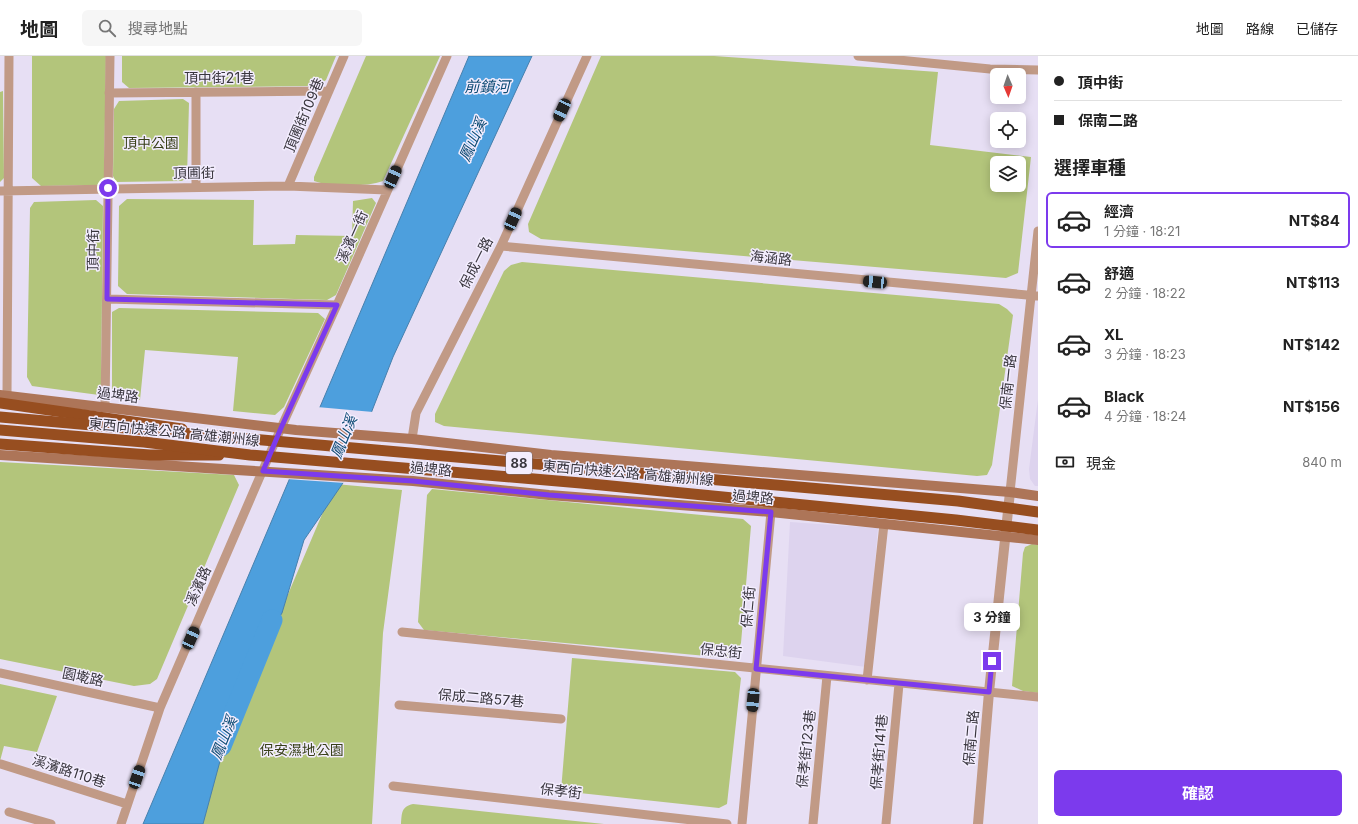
<!DOCTYPE html>
<html lang="zh-TW">
<head>
<meta charset="utf-8">
<style>
  :root { --surface:#fff; --page:#f6f6f6; --text:#222; --muted:#767676; --line:#e0e0e0; --accent:#7c3aed }
  body { margin:0; font-family:Inter,"Noto Sans TC",sans-serif; background:var(--page); color:var(--text); height:100vh; display:flex; flex-direction:column; font-size:15px; white-space:nowrap }
  * { box-sizing:border-box; margin:0 }
  p { font-size:13px; color:var(--muted) }
  .icon { flex:none; width:22px; height:22px; fill:none; stroke:currentColor; stroke-width:2; stroke-linecap:round; stroke-linejoin:round }
  .map { position:relative; flex:1; overflow:hidden }
  .side { display:flex; flex-direction:column; background:var(--surface); width:320px }
  .side>* { flex:none }
  .top-card { display:grid; align-content:center; height:88px; padding:0 16px; background:var(--surface) }
  .needle { width:26px; rotate:178deg }
  .tools { position:absolute; left:990px; top:12px; display:grid; gap:8px }
  .tools a { display:grid; place-items:center; width:36px; height:36px; border-radius:6px; background:var(--surface); box-shadow:0 2px 10px #0003; font-size:20px }
  .end { position:absolute; width:18px; height:18px; margin:-9px; border:5px solid #7c3aed; background:#fff; box-shadow:0 0 0 2px #fff }
  .from { border-radius:50% }
  .bubble { position:absolute; height:28px; border-radius:6px; background:var(--surface); box-shadow:0 2px 10px #0003; font-size:13px; font-weight:700; line-height:28px; text-align:center }
  .car { position:absolute; width:12px; height:24px; margin:-12px -6px; border-radius:5px; box-shadow:0 0 3px 1px #0007; background:linear-gradient(#222 24%,#8ab4d8 0 40%,#222 0 76%,#8ab4d8 0 86%,#222 0) }
  .top-card b { display:flex; align-items:center; gap:14px; height:38px; font-size:15px }
  .top-card b+b { border-top:1px solid var(--line) }
  .top-card i { width:10px; height:10px; background:var(--text) }
  ul { padding:0; list-style:none }
  li { display:flex; align-items:center; gap:12px; height:56px; margin:0 8px 6px; padding:0 8px; border:2px solid transparent; border-radius:6px }
  li div { flex:1 }
  li b { display:block; font-size:15px }
  li em { font-style:normal; font-weight:700 }
  li.current { border-color:var(--accent) }
  li>.icon { width:36px; height:36px; stroke-width:1.5 }
  h2 { padding:0 16px; font-size:18px; line-height:48px }
  .pay { display:flex; align-items:center; gap:10px; height:44px; padding:0 16px; font-size:15px }
  .pay p { margin-inline-start:auto }
  .button { display:flex; gap:8px; margin-top:auto; padding:8px 16px }
  .button a { flex:1; height:46px; border-radius:6px; background:var(--accent); color:#fff; font-size:16px; font-weight:700; line-height:46px; text-align:center }
  header { display:flex; align-items:center; gap:24px; box-sizing:border-box; height:56px; padding:0 20px; background:var(--surface); border-bottom:1px solid var(--line) }
  header strong { font-size:19px }
  nav { display:flex; gap:22px; margin-inline-start:auto; font-size:14px }
  .search { width:280px; height:36px; background:var(--page); display:flex; align-items:center; gap:10px; box-sizing:border-box; padding:0 14px; border-radius:6px; color:var(--muted); font-size:15px }
  main { display:flex; flex:1; min-height:0 }
  .map>svg:first-child { display:block }
  .built { fill:#ddd3ee }
  .green { fill:#b3c57b; fill-rule:evenodd }
  .water { fill:#4d9fdd; stroke:#4780ad }
  .pier { fill:#e7dff4 }
  .lines { fill:none; stroke-linecap:round; stroke-linejoin:round }
  .river { stroke:#4d9fdd; stroke-width:21 }
  .minor { stroke:#c19a86; stroke-width:9 }
  .tertiary { stroke:#c19a86; stroke-width:10 }
  .secondary { stroke:#ad7558; stroke-width:10 }
  .trunk { stroke:#974e20; stroke-width:11 }
  .trunk-bridge { stroke:#974e20; stroke-width:11 }
  .route { stroke:#7c3aed; stroke-width:5 }
  .labels { text-anchor:middle; stroke-width:3; stroke-linejoin:round; paint-order:stroke }
  .shield { fill:#f3edfe; stroke:#716d78; stroke-width:1 }
  .shield-label { font-size:13px; font-weight:bold; fill:#39363e }
  .street-label { font-size:14px; fill:#39363e; stroke:#f3edfe }
  .park-label { font-size:14px; fill:#384019; stroke:#f3edfe }
  .water-label { font-size:15px; font-style:italic; fill:#0b4a73; stroke:#f3edfe }
</style>
</head>
<body>
<header>
<strong>地圖</strong>
<div class="search"><svg class="icon" aria-label="search" viewBox="0 0 24 24"><circle cx="10" cy="10" r="6"/><path d="M15 15l6 6"/></svg>搜尋地點</div>
<nav><a>地圖</a><a>路線</a><a>已儲存</a></nav>
</header>
<main>
<div class="map">
<svg width="1038" height="768" viewBox="0 0 1038 768">
  <rect width="100%" height="100%" fill="#e7dff4"/>
  <path class="built" d="M1038 343V430H1035L1030 423 1029 413Z
    M790 466 878 472 866 611 783 600Z"/>
  <path class="green" d="M32 0H106L104 122 97 129 41 130 32 122Z
    M122 0H336L326 24 318 30 129 32 122 26Z
    M366 0H440L383 125C367 131 330 131 314 125V121Z
    M601 0H714L938 16 930 89 1031 101 1018 217 1006 222 541 183 529 176 528 168ZM997 107H1019V129H997Z
    M3 35 4 122 0 126V36Z
    M183 43 189 47 187 121 182 125 116 126 113 120 114 53 119 45Z
    M372 142 376 147 336 239 327 244 127 238 118 230 119 150 127 143 254 144 253 189 295 188 296 179 352 180 353 145Z
    M96 144 103 150 101 333 99 339 32 330 27 321 30 152 34 146Z
    M522 206 999 248 1007 253 1013 259 992 409 987 419 977 420 444 370 435 366V358L504 215 511 209Z
    M119 252 318 257 325 263 284 351 275 359 233 355 238 301 145 294 140 344 115 342 112 335V256Z
    M0 406 234 419 239 429 157 623 150 628 134 630 0 603Z
    M335 428 402 434 383 577 372 768H190Z
    M432 433 743 463 751 470 741 587 737 596 728 602 424 574 418 566 427 439Z
    M1032 488 1038 489V637L1023 635 1012 630 1023 497 1025 491Z
    M572 602 735 616 741 622 727 748 719 752 561 735Z
    M0 628 57 640 37 696 4 690 0 705Z
    M413 748 604 768H401C402 757 401 751 413 748Z"/>
  <path class="water" d="M469 0H532L393 301 345 424 304 484 282 557 243 620 203 768H143Z"/>
  <path class="pier" d="M317 351 373 356 345 427 286 423Z"/>
  <g class="lines">
    <path class="river" d="M221 690 272 564"/>
    <path class="minor" d="M858 0 990 13 1038 14
      M109 37 329 35
      M288 130 344 0
      M196 131V36
      M0 135 288 130 387 134
      M501 190 1038 240
      M107 243 337 249
      M7 340 9 0
      M105 352 110 0
      M412 383 416 357 501 190 587 0
      M1010 436 1038 175
      M402 576 1038 641
      M0 617 160 652
      M867 624 884 468
      M399 649 561 663
      M1 708 127 748
      M393 730 727 768
      M9 756 51 768
      M121 768 160 652 281 372 337 249 447 0
      M742 768 771 456
      M813 768 827 620
      M886 768 899 628"/>
    <path class="tertiary" d="M978 768 989 636 1010 436"/>
    <path class="secondary" d="M0 339 296 374 412 383 551 399 1010 436 1038 440
      M0 399 413 425 549 439 771 456 1038 484"/>
    <path class="trunk" d="M0 347 182 373
      M0 388 150 399H219"/>
    <path class="trunk-bridge" d="M0 361 958 445 1038 456
      M0 374 144 386 250 399 581 427 956 464 1038 474"/>
  </g>
  <g class="lines">
    <path class="route" d="M108 132 107 243 337 249 281 372 263 415 413 425 549 439 771 456 756 613 989 636 992 605"/>
  </g>
  <g class="labels">
    <rect class="shield" x="506" y="396" width="26" height="22" rx="3"/>
    <g class="shield-label">
      <text x="519" y="412">88</text>
    </g>
    <g class="street-label">
      <text x="219" y="27">頂中街21巷</text>
      <text transform="translate(304 59) rotate(-67)" y="5">頂圃街109巷</text>
      <text transform="translate(194 117) rotate(-1)" y="5">頂圃街</text>
      <text transform="translate(352 181) rotate(-66)" y="5">溪濱一街</text>
      <text transform="translate(93 194) rotate(-89)" y="5">頂中街</text>
      <text transform="translate(771 202) rotate(6)" y="5">海涵路</text>
      <text transform="translate(476 207) rotate(-63)" y="5">保成一路</text>
      <text transform="translate(1008 326) rotate(-84)" y="5">保南一路</text>
      <text transform="translate(118 339) rotate(7)" y="5">過埤路</text>
      <text transform="translate(174 376) rotate(6)" y="5">東西向快速公路 高雄潮州線</text>
      <text transform="translate(431 413) rotate(5)" y="5">過埤路</text>
      <text transform="translate(628 417) rotate(5)" y="5">東西向快速公路 高雄潮州線</text>
      <text transform="translate(753 441) rotate(5)" y="5">過埤路</text>
      <text transform="translate(198 530) rotate(-66)" y="5">溪濱路</text>
      <text transform="translate(748 551) rotate(-85)" y="5">保仁街</text>
      <text transform="translate(721 595) rotate(6)" y="5">保忠街</text>
      <text transform="translate(83 621) rotate(12)" y="5">園墘路</text>
      <text transform="translate(481 642) rotate(5)" y="5">保成二路57巷</text>
      <text transform="translate(971 682) rotate(-85)" y="5">保南二路</text>
      <text transform="translate(806 693) rotate(-84)" y="5">保孝街123巷</text>
      <text transform="translate(879 696) rotate(-85)" y="5">保孝街141巷</text>
      <text transform="translate(69 715) rotate(18)" y="5">溪濱路110巷</text>
      <text transform="translate(561 735) rotate(7)" y="5">保孝街</text>
    </g>
    <g class="park-label">
      <text x="151" y="92">頂中公園</text>
      <text x="302" y="699">保安濕地公園</text>
    </g>
    <g class="water-label">
      <text x="487" y="36">前鎮河</text>
      <text transform="translate(473 84) rotate(-66)" y="5">鳳山溪</text>
      <text transform="translate(344 381) rotate(-68)" y="5">鳳山溪</text>
      <text transform="translate(224 682) rotate(-68)" y="5">鳳山溪</text>
    </g>
  </g>
</svg>
<div class="tools">
<a><svg class="needle" viewBox="-14 -14 28 28"><path d="M0-13l5 13h-10z" fill="#e53935"/><path d="M0 13l5-13h-10z" fill="#767676"/></svg></a>
<a><svg class="icon" aria-label="locate" viewBox="0 0 24 24"><circle cx="12" cy="12" r="6"/><path d="M12 2v4M12 18v4M2 12h4M18 12h4"/></svg></a>
<a><svg class="icon" aria-label="layers" viewBox="0 0 24 24"><path d="M12 4l9 5-9 5-9-5zM3 14l9 5 9-5"/></svg></a>
</div>
<i class="end from" style="left:108px;top:132px"></i>
<i class="end" style="left:992px;top:605px"></i>
<div class="bubble" style="left:964px;top:547px;width:56px">3 分鐘</div>
<i class="car" style="left:562px;top:54px;rotate:205deg"></i>
<i class="car" style="left:393px;top:121px;rotate:24deg"></i>
<i class="car" style="left:513px;top:163px;rotate:24deg"></i>
<i class="car" style="left:875px;top:226px;rotate:275deg"></i>
<i class="car" style="left:191px;top:582px;rotate:24deg"></i>
<i class="car" style="left:753px;top:644px;rotate:185deg"></i>
<i class="car" style="left:137px;top:721px;rotate:19deg"></i>
</div>
<section class="side">
<div class="top-card">
<b><i class="from"></i>頂中街</b>
<b><i></i>保南二路</b>
</div>
<h2>選擇車種</h2>
<ul>
<li class="current"><svg class="icon" aria-label="car" viewBox="0 0 24 24"><path d="M5 17H2v-5l4-1 3-4h7l3 4 3 1v5h-3M9 17h6M6 11h13"/><circle cx="7" cy="17" r="2"/><circle cx="17" cy="17" r="2"/></svg><div><b>經濟</b><p>1 分鐘 · 18:21</p></div><em>NT$84</em></li>
<li><svg class="icon" aria-label="car" viewBox="0 0 24 24"><path d="M5 17H2v-5l4-1 3-4h7l3 4 3 1v5h-3M9 17h6M6 11h13"/><circle cx="7" cy="17" r="2"/><circle cx="17" cy="17" r="2"/></svg><div><b>舒適</b><p>2 分鐘 · 18:22</p></div><em>NT$113</em></li>
<li><svg class="icon" aria-label="car" viewBox="0 0 24 24"><path d="M5 17H2v-5l4-1 3-4h7l3 4 3 1v5h-3M9 17h6M6 11h13"/><circle cx="7" cy="17" r="2"/><circle cx="17" cy="17" r="2"/></svg><div><b>XL</b><p>3 分鐘 · 18:23</p></div><em>NT$142</em></li>
<li><svg class="icon" aria-label="car" viewBox="0 0 24 24"><path d="M5 17H2v-5l4-1 3-4h7l3 4 3 1v5h-3M9 17h6M6 11h13"/><circle cx="7" cy="17" r="2"/><circle cx="17" cy="17" r="2"/></svg><div><b>Black</b><p>4 分鐘 · 18:24</p></div><em>NT$156</em></li>
</ul>
<div class="pay"><svg class="icon" aria-label="cash" viewBox="0 0 24 24"><path d="M3 7h18v10H3z"/><circle cx="12" cy="12" r="2"/></svg>現金<p>840 m</p></div>
<div class="button"><a>確認</a></div>
</section>
</main>
</body>
</html>
